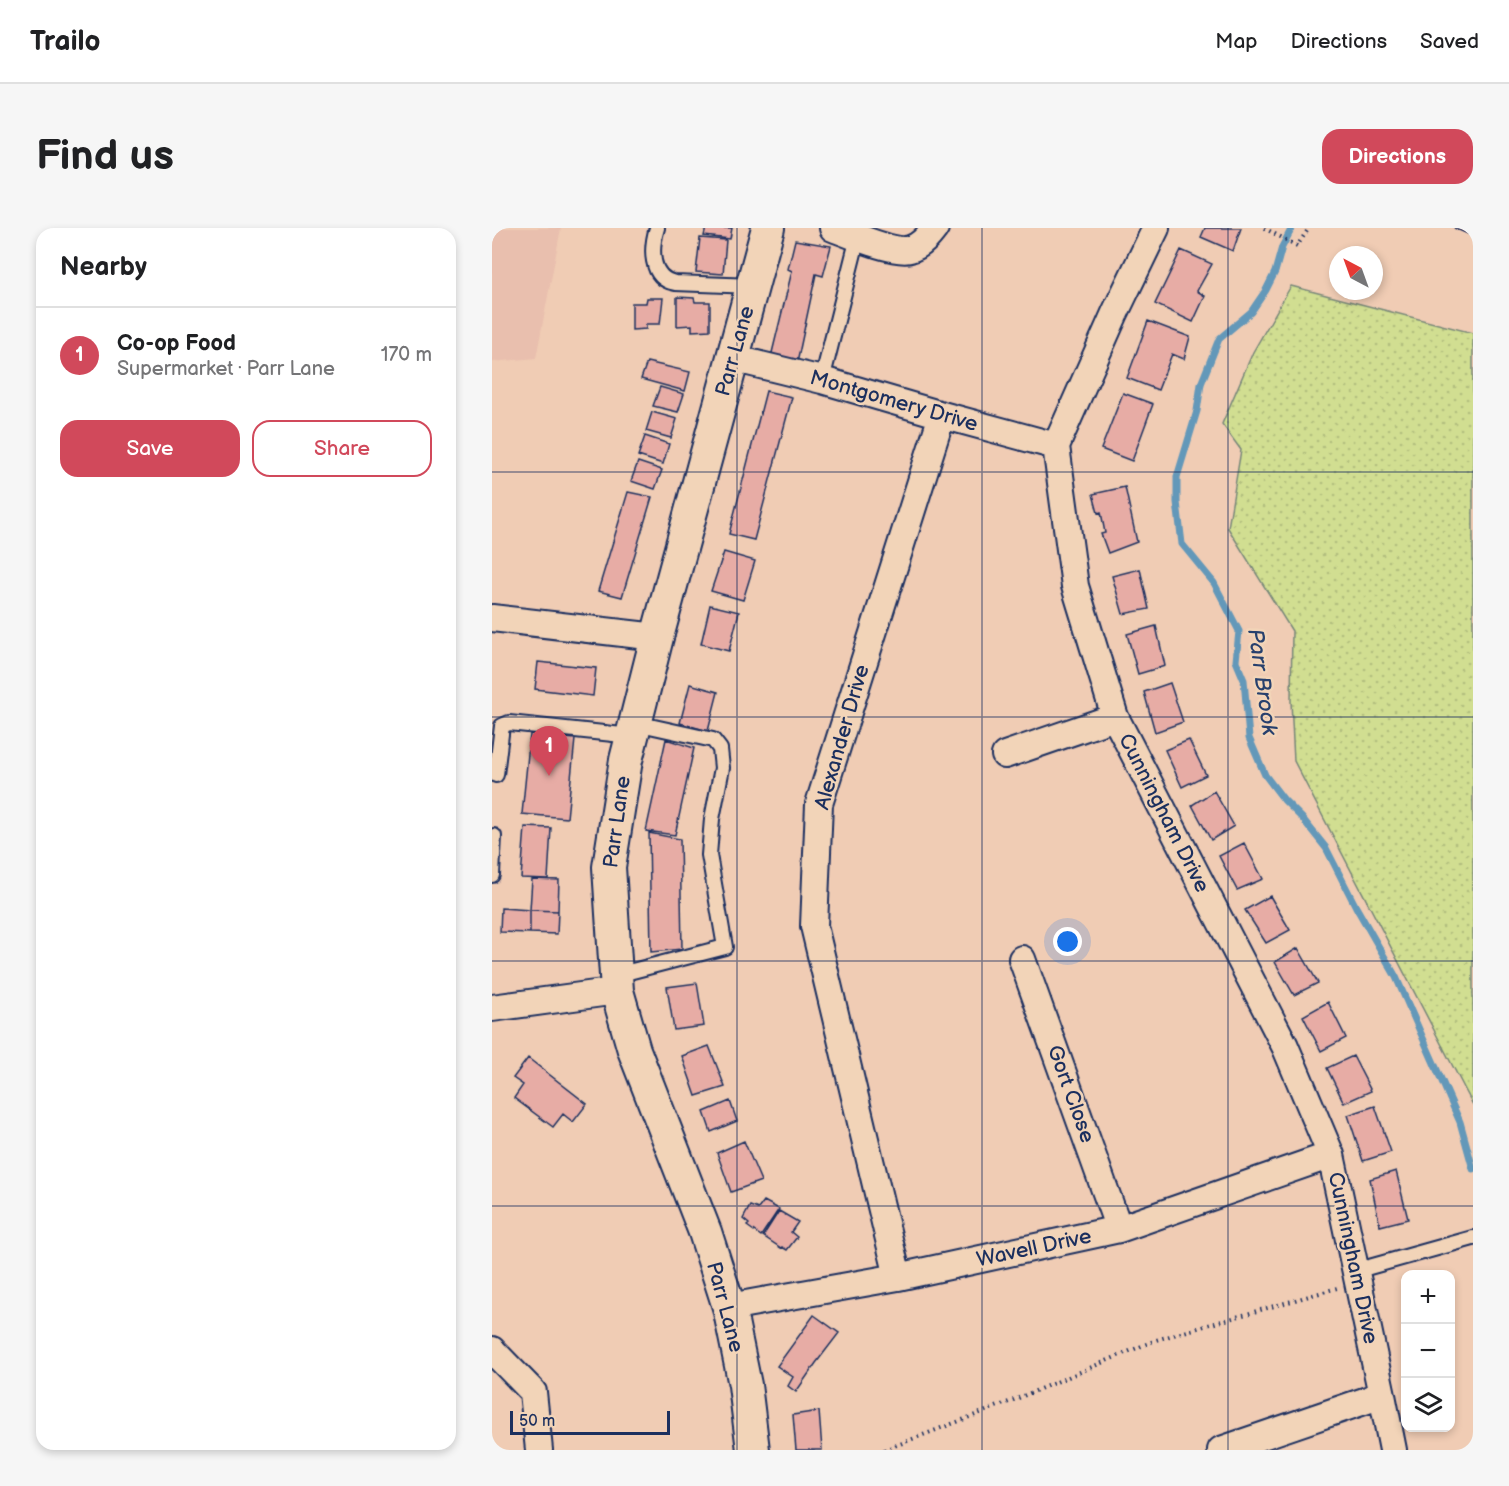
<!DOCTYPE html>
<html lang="en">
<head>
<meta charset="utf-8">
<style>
	body { margin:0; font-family:"Balsamiq Sans",sans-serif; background:#f6f6f6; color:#202124 }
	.controls { position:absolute; right:18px; bottom:18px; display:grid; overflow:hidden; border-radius:12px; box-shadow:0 3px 9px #0003 }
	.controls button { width:54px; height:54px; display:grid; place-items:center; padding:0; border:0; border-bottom:2px solid #e0e0e0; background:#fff; color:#202124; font:30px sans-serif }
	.compass { position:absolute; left:837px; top:18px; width:54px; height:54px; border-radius:50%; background:#fff; box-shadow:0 3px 9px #0003; rotate:319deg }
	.scale { position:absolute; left:18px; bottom:15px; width:160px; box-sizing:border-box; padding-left:6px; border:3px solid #1b2f5e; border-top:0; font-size:16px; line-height:21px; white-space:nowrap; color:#1b2f5e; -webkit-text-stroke:4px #f2d4b8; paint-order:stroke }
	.you { position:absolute; left:576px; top:714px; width:21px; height:21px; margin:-15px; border:4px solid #fff; border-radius:50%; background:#1a73e8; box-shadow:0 0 0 9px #1a73e833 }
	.badge { display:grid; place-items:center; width:39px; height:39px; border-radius:50%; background:#d1495b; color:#fff; font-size:20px; font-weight:700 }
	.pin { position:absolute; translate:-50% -50px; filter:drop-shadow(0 2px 3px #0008) }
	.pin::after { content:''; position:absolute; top:32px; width:21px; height:18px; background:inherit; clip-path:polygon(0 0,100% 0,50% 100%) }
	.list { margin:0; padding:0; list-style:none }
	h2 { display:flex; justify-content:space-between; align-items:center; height:78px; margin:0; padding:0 24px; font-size:26px }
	h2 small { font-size:20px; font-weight:400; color:#757577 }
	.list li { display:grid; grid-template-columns:39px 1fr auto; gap:18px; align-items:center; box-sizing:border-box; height:96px; padding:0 24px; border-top:2px solid #e0e0e0 }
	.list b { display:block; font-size:22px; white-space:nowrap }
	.list p { margin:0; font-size:20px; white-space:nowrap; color:#757577 }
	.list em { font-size:20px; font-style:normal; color:#757577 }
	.actions { display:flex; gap:12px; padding:18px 24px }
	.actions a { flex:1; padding:14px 0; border:2px solid #d1495b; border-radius:18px; text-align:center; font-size:21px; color:#d1495b }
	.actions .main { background:#d1495b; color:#fff }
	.icon { flex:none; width:33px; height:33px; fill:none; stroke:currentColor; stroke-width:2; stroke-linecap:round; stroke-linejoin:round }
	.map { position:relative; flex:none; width:981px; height:1222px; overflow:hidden; border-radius:18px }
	header { display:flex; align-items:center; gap:36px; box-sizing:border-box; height:84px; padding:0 30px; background:#fff; border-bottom:2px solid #e0e0e0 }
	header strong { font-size:28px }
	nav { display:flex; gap:33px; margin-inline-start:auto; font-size:21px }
	.intro { display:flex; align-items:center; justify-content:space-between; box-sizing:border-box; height:144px; padding:0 36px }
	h1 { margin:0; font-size:42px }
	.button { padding:15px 27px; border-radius:18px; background:#d1495b; color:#fff; font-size:21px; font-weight:700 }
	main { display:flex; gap:36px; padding:0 36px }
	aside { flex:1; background:#fff; border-radius:18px; box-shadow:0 3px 9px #0003 }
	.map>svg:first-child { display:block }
</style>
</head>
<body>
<header>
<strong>Trailo</strong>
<nav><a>Map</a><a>Directions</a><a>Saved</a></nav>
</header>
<div class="intro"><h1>Find us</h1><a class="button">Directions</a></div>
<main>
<aside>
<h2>Nearby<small></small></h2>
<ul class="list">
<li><span class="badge">1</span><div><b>Co-op Food</b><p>Supermarket · Parr Lane</p></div><em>170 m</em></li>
</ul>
<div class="actions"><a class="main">Save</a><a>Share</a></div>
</aside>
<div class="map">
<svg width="981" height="1222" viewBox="0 0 981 1222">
	<defs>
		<pattern id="grass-dots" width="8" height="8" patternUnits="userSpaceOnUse" patternTransform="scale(1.5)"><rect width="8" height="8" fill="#d1de91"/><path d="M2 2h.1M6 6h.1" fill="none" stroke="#b3bf7f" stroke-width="1.8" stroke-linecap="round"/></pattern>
	</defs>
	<rect width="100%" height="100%" fill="#f0ccb4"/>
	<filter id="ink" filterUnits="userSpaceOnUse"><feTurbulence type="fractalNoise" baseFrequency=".0167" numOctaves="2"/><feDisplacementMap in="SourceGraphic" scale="12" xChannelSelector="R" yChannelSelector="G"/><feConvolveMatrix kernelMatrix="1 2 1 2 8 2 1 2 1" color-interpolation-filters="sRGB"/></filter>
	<g filter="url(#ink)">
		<path fill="#e9bfae" d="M0,0h69l-25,130 -44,4z"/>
		<path fill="url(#grass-dots)" stroke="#768678" stroke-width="1.5" d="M799,58l182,47v772l-179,-344 -3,-60 1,-70 -64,-103 13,-78 -19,-26 31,-72z"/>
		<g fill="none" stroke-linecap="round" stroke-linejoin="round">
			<path stroke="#6498b9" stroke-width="7" d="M800,0l-10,19 -7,25 -9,18 -15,22 -32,27 -18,45 -4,27 -20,66v25l5,42 32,39 25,48 -3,30 8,19 5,58 16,37 19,25 18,18 24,30 30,59 40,70 64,145 13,47"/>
		</g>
		<path fill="#e7aca5" stroke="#1b2f5e" stroke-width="1.5" d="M214,0h26l-2,11 -26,-3z
			M713,0h36l-8,23 -32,-14z
			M962,0h19v8z
			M208,10l26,2 -3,34 -27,-2z
			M303,12l36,6 -8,30 -7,-2 -19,89 -26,-6 21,-86 -4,-2z
			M689,22l31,14 -15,27 8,5 -12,26 -38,-18z
			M185,69l17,1 1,4h15v28l-18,1v-6l-15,1z
			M155,70h16l-3,26h-14v5l-14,1v-27h14z
			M656,93l42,16 -6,22 -12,-5 -14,36 -31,-12z
			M155,134l43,10 -5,19 -44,-12z
			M168,159l24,7 -6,18 -25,-6z
			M274,163l26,6 -38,143 -25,-6z
			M631,165l30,11 -21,57 -31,-12z
			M160,184l25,7 -6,19 -25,-7z
			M153,208l24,8 -6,20 -25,-8z
			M146,234l24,8 -7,19 -24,-8z
			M633,259l12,55 -29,11 -7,-19 4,-1 -4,-21 -3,1 -5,-19z
			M136,264l24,5 -30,100 -24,-6z
			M232,324l31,9 -12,39 -32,-9z
			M648,341l9,40 -26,5 -11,-38z
			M218,377l29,7 -10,39 -28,-7z
			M664,398l9,40 -27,8 -11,-40z
			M46,434l58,6 -3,28 -58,-7z
			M678,455l13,39 -28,10 -11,-40z
			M198,456l28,8 -10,39 -28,-8z
			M38,506l45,5 -8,79 -45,-4z
			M174,511l28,9 -19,87 -29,-4z
			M697,512l17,35 -24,12 -17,-37z
			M722,563l20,35 -23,14 -19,-35z
			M33,599l26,1 -3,51 -27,-1z
			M157,605l31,6 2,110 -31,3z
			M752,615l19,36 -26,11 -18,-34z
			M40,651l27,1 -1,31 -28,-1z
			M778,668l20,34 -24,13 -21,-33z
			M9,680l29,2v23l-30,-1z
			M38,682l28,1 -1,23 -27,-1z
			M806,720l20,35 -24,12 -19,-33z
			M205,755l7,43 -30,4 -7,-43z
			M836,774l18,36 -25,13 -18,-35z
			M217,818l16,41 -29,9 -14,-40z
			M861,828l18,35 -27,12 -17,-35z
			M36,830l59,46 -14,18 -10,-8 -10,13 -39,-29 9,-13 -10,-7z
			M238,873l7,20 -26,11 -7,-20z
			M883,878l16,46 -28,9 -15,-46z
			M252,913l17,40 -30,11 -14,-39z
			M904,943l12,48 -28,7 -10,-47z
			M272,973l15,8 -18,27 -14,-10 2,-2 -6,-5 7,-13 8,3z
			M287,983l19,11 -7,10 6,5 -10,13 -5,-3 -1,1 -18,-12z
			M322,1087l25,18 -23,30 -20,29 -8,-6 5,-9 -16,-11z
			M327,1183l3,39h-26l-3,-35z"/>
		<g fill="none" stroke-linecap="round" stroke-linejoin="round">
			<g stroke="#1b2f5e" stroke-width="18">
				<path id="service" d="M165,0c-6,19 -8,50 18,55l78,3
					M330,152l36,-143
					M4,547l6,-49 7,-3 123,13
					M0,647l2,-39
					M125,747l108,-28 -16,-92 3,-36 10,-51 -2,-19 -7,-9 -77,-17
					M863,1043l118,-33"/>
			</g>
			<g stroke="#1b2f5e" stroke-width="30">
				<path id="minor" d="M341,0c16,6 63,26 77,21 11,-3 19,-13 25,-21
					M664,0l-41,85 -59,133 19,140 40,131 170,329 46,109 51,240
					M240,130l90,22 120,35 114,31
					M0,390l165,19
					M513,527l110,-38
					M530,731l97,270
					M0,780l125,-17
					M406,1049l-84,-351 5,-122 123,-389
					M237,1079l169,-30 221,-48 212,-74
					M0,1122l41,42 6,58
					M729,1222l161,-55 11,55"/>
			</g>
			<g stroke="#1b2f5e" stroke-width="36">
				<path id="tertiary" d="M261,1222l-8,-65 -16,-78 -24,-75 -71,-182 -17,-59 -8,-124 17,-107 31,-123 111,-409"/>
			</g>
			<path stroke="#1b2f5e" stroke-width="4" stroke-dasharray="1.5 4.5" stroke-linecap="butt" d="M772,0l33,18 12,-18
				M392,1222l125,-48 147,-62 181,-52"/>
			<use href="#service" stroke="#f2d4b8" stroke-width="14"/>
			<use href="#minor" stroke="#f2d4b8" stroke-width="26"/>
			<use href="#tertiary" stroke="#f2d4b8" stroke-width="32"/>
		</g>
	</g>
	<path fill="none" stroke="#1b2f5e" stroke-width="1.5" stroke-opacity="0.55" d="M245,0v1222M490,0v1222M736,0v1222M0,244h981M0,489h981M0,733h981M0,978h981"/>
	<g text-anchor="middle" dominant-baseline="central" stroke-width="5" stroke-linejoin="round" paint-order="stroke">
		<g font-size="21" fill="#1b2f5e" stroke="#f2d4b8">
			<text transform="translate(243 123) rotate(-74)">Parr Lane</text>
			<text transform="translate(402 173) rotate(16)">Montgomery Drive</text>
			<text transform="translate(350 509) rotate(-74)">Alexander Drive</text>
			<text transform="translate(672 585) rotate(63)">Cunningham Drive</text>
			<text transform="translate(125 594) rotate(-82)">Parr Lane</text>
			<text transform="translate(579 866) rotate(70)">Gort Close</text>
			<text transform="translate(542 1020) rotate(-12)">Wavell Drive</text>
			<text transform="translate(861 1030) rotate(78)">Cunningham Drive</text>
			<text transform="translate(233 1079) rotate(75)">Parr Lane</text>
		</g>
		<g font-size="22" font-style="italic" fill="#27406d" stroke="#f2d4b8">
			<text transform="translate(770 454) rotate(82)">Parr Brook</text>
		</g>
	</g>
</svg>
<div class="controls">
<button>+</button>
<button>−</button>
<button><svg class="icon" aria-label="layers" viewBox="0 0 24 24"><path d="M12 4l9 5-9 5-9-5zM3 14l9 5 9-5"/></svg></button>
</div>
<svg class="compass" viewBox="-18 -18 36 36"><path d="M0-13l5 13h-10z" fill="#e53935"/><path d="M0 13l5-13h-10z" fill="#757577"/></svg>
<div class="scale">50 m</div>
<div class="you"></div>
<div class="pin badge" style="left:57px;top:548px">1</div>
</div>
</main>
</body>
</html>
